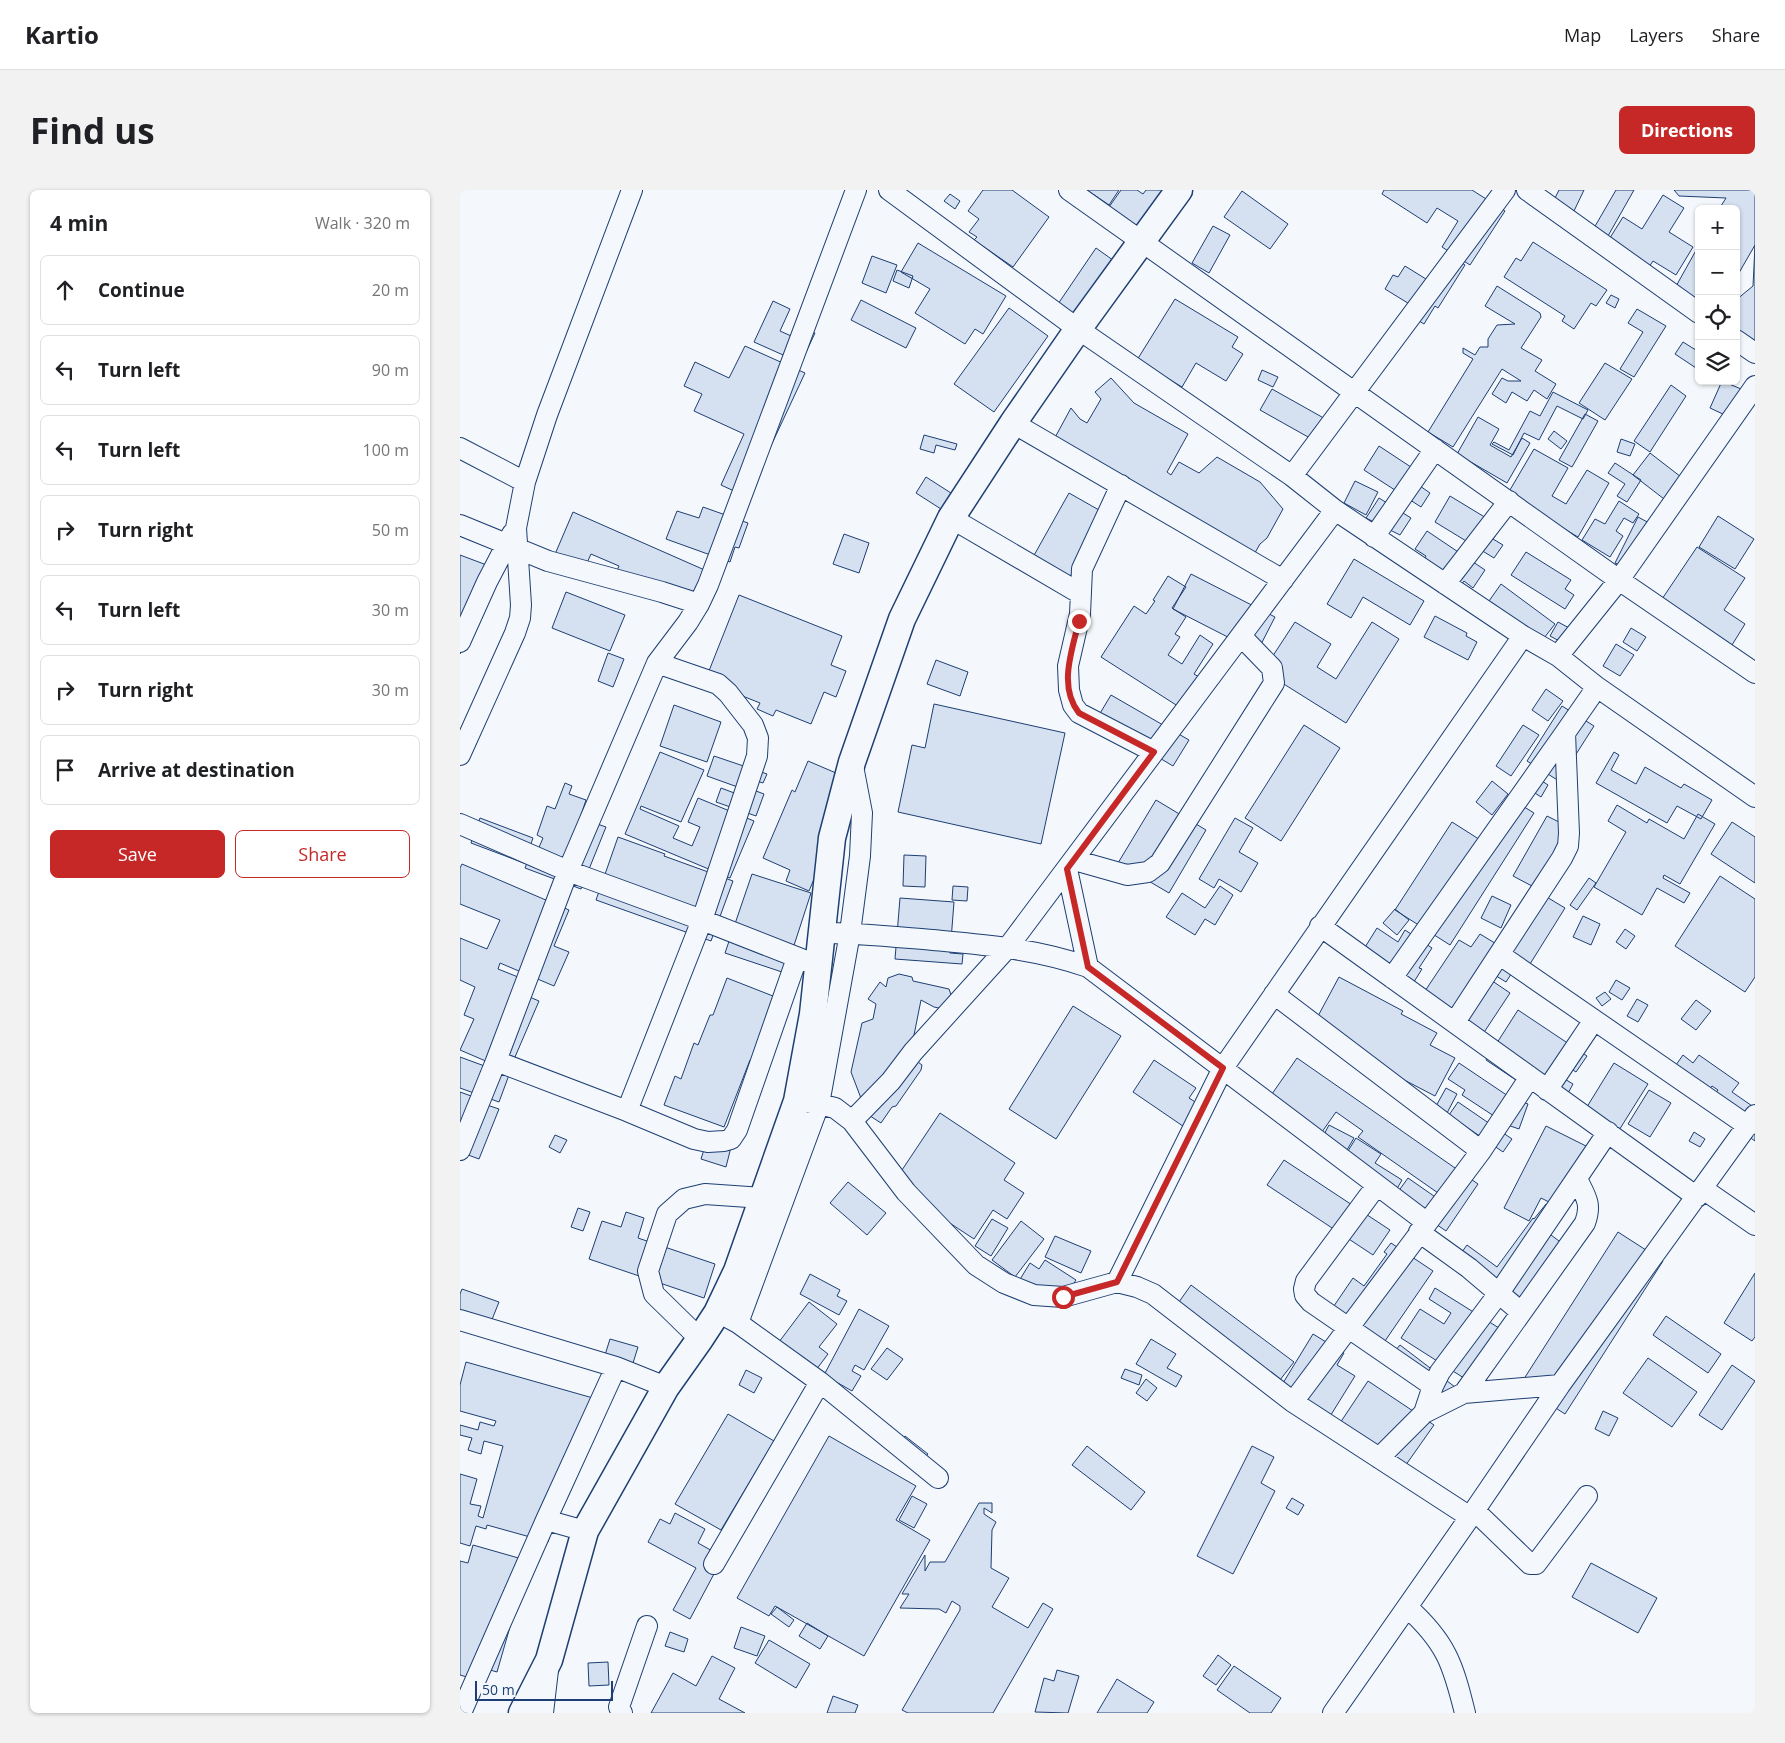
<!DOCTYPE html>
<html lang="en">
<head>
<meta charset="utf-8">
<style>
	body { margin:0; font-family:"Open Sans",sans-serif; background:#f2f2f2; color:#202124 }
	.controls { position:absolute; right:15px; top:15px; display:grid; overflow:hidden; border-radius:8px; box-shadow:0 1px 4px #0004 }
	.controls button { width:45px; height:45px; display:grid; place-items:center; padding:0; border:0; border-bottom:1px solid #e0e0e0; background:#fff; color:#202124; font:25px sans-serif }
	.scale { position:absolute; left:15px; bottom:12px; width:138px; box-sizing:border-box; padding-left:5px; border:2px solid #1d3f73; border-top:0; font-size:14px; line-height:18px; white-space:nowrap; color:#1d3f73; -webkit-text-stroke:4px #f4f7fb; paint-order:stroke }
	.stop { position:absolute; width:15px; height:15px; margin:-11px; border:4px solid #c62828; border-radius:50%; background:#fff }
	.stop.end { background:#c62828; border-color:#fff; box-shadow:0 1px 5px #0008 }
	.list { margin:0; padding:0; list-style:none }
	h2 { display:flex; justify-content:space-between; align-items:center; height:65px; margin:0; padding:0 20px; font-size:21px }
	h2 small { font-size:16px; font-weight:400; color:#757577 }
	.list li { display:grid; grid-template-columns:32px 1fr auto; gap:15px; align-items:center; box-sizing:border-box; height:70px; margin:0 10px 10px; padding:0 10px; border:1px solid #e0e0e0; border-radius:8px }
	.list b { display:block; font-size:19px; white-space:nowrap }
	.list em { font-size:16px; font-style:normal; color:#757577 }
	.actions { display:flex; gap:10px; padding:15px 20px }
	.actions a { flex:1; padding:11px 0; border:1px solid #c62828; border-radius:8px; text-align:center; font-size:18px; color:#c62828 }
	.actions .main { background:#c62828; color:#fff }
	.icon { flex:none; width:28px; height:28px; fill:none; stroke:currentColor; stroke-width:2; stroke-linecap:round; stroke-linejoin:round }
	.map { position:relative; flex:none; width:1295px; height:1523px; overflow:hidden; border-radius:8px }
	header { display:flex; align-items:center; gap:30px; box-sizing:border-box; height:70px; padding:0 25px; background:#fff; border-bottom:1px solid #e0e0e0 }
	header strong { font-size:24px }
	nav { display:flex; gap:28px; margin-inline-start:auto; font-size:18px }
	.intro { display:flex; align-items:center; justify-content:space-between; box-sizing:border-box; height:120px; padding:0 30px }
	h1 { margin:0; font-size:35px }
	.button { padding:12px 22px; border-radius:8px; background:#c62828; color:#fff; font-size:18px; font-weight:700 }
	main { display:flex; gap:30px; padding:0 30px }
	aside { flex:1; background:#fff; border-radius:8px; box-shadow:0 1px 4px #0004 }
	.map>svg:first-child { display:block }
</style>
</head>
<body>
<header>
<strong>Kartio</strong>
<nav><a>Map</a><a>Layers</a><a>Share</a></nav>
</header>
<div class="intro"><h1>Find us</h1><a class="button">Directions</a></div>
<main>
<aside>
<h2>4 min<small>Walk · 320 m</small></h2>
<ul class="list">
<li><svg class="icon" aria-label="ahead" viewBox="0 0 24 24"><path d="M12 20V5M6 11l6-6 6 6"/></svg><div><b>Continue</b></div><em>20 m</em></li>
<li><svg class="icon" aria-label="left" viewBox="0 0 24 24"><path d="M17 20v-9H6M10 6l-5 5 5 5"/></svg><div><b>Turn left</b></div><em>90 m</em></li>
<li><svg class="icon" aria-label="left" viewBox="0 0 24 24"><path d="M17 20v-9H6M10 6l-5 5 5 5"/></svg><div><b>Turn left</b></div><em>100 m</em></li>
<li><svg class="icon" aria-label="right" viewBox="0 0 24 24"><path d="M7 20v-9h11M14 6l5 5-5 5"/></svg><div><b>Turn right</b></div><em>50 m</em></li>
<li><svg class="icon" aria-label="left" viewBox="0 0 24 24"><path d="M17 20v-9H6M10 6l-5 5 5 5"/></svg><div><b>Turn left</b></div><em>30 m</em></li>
<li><svg class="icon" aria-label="right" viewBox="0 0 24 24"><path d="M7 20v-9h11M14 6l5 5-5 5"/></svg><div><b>Turn right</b></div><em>30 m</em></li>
<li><svg class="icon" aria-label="arrive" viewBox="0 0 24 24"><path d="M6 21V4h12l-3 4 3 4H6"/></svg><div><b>Arrive at destination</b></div></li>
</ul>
<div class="actions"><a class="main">Save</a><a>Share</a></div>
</aside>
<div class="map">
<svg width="1295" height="1523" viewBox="0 0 1295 1523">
	<rect width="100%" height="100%" fill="#f4f7fb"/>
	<path fill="#d5e0f0" stroke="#1d3f73" d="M523,0h29l37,27 -36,50 -39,-27 3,-3 -8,-5 10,-13 -11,-8z
		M627,0h32l-10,15z
		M661,0h16l6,4 3,-4h35l-29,46 -43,-29z
		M924,0h88l33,21 -35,54 -28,-18 16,-26 -21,-13 -10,15 -45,-29z
		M1099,0h25l-10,21 -21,-9z
		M1156,0h18l-26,46 -14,-8z
		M1214,0h81v157l-19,-11v-36l17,-14 2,-41 -19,33v-69h-17l7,-11 -47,-2z
		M782,1l46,33 -18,25 -46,-32z
		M490,4l10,7 -5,8 -11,-8z
		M1203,5l21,13 -15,24 24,15 -17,28 -23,-14 -4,6 -41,-26 15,-24 19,12z
		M753,36l17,9 -21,38 -17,-10z
		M1073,52l74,48 -11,16 -5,-3 -17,26 -12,-8 3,-5 -61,-39 12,-19 5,3z
		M458,53l88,53 -23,38 -8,-5 -10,15 -50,-31 15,-24 -29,-17z
		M1239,55v57l-24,-14z
		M636,58l21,15 -37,55 -22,-14z
		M412,66l25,9 -11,28 -24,-10z
		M991,66l14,9 -27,43 -3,-2 -11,18 -18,-11 5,-8 -26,-16 8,-14 5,2 7,-11 29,18z
		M437,80l16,6 -4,12 -16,-7z
		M1037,96l43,27 1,4 -20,31 21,12 -7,11 21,13 -9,15 -13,-9 -7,11 -15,-9 -6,11 -14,-9 10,-16 6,3h13l-19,-12 -49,78 -25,-15 45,-73 -10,-6v-5l12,7 5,-8h8v-8l9,-14 18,-1 -30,-18z
		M1151,105l8,4 -4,9 -9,-5z
		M715,109l63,38 -6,10 11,7 -17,27 -30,-18 -14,24 -45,-27z
		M401,110l55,28 -10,20 -55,-28z
		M313,111l17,8 -10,22 18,8 6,-11 11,5 -14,30 -47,-21z
		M549,118l39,28 -54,76 -40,-28z
		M1177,119l29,17 -32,51 -14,-8 23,-37 -15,-9z
		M1223,152l16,10v18l-24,-16z
		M285,156l60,27 -58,124 -26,-12 23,-51 -50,-23 8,-17 -18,-8 11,-24 34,16z
		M1145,173l27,16 -27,41 -26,-17z
		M802,180l16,7 -5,10 -15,-7z
		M651,188l23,25 54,31 -21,38 4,3 8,-13 20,11 18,-16 43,25 23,27 -16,29 -7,6 -8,14 -200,-115 19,-35 9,11 7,4 14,-24 -6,-7z
		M1262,191l31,13 -13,28 -30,-14z
		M1211,195l15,11 -36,56 -16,-11z
		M812,199l57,32 -12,21 -57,-32z
		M1093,202l35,18 -5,9 -26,-13 -18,34 -15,-7 -11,22 -21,-11 2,-2 15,8 21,-39 10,5z
		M1125,224l13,7 -26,46 -13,-7z
		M1018,227l21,12 -9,16 21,12 11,-19 8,5 -23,40 -50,-29z
		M1094,241l13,10 -6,8 -13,-10z
		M464,245l33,9 -2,6 -19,-5 -2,8 -14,-4z
		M1161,249l14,5 -5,12 -13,-4z
		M919,256l47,31 -6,9 10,7 -9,14 -57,-37z
		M1074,259l34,19 -16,28 14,8 21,-34 22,13 -31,54 -71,-42z
		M1190,263l44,34 -17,22 -44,-34z
		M1155,273l26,17 -14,22 -10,-6 8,-12 -17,-11z
		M466,287l25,16 -10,16 -25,-16z
		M895,291l23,11 -12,23 -22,-12z
		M609,303l37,21 -42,73 -36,-21z
		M990,306l51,31 -8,12 10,6 -9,13 -59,-36z
		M919,308l32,20 -11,17 -34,-17z
		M1159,311l20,13 -6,9 -9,-5 -8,13 7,5 -13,21 -28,-17 13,-21 10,5z
		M243,317l45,16 -9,25 -4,-1 -5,15 -64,-23 11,-28 22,7z
		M113,322l143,63 -15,33 -85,-35 3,-7 -28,-12 -8,18 -30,-13z
		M1258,326l36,23 -19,30 -36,-22z
		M1178,327l15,8 -22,45 -16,-7z
		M967,341l58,39 -12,18 -9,-7 -4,5 -37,-24 3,-6 -11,-7z
		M384,344l25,9 -10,30 -26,-9z
		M1237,357l48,31 -21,32 21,14 -13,21 -70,-46z
		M1066,362l45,28 -6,9 9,6 -9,14 -54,-34z
		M0,365l32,12 -32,87z
		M894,369l70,42 -14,24 -47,-28 -12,21 -24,-14z
		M731,384l84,43 -18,35 -84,-43z
		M708,386l18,11 -14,21 14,9 -11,17 5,3 -12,18 14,9 18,-29 13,9 -19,30 10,6 -20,30 -83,-53 33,-51 12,8 9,-13 -2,-1z
		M1041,394l54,40 -11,14 -50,-26 4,-5 -9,-6z
		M106,402l59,23 -15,36 -58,-23z
		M279,405l103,41 -11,29 15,6 -10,26 -12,-5 -13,32 -35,-14 -3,6 -16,-7 3,-6 -55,-22z
		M975,426l32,17 -1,3 11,6 -9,18 -44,-23z
		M835,432l36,22 -14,23 19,12 36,-57 27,17 -53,84 -83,-52z
		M1098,432l15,8 -8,14 -15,-8z
		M1171,438l15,9 -9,14 -14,-9z
		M1156,454l18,11 -14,21 -17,-10z
		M148,463l16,6 -11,28 -15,-6z
		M476,470l32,12 -8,24 -33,-12z
		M1086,499l17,12 -15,20 -16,-11z
		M651,505l78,45 -16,26 -77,-46z
		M474,514l131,29 -24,111 -143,-32 14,-67 13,3z
		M214,515l47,17 -14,40 -47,-16z
		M1102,516l32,20 -35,55 -32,-20z
		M844,535l36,23 -59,93 -36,-23z
		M1063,535l16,10 -28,41 -15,-10z
		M200,562l44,18 -23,52 -40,-16 -1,3 39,17 -6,12 19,8 8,-19 -12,-5 10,-24 56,23 -24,57 -105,-44z
		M1154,562l5,3 -8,15 25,14 9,-17 36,21 3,-4 28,16 -11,19 -24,-13 -10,17 -71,-40z
		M254,566l53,18 -4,9 -13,-4 -4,11 -39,-14z
		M348,571l42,18 -26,76 -15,36 -23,-10 4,-11 -27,-12 29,-68 3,2z
		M1073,585l15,10 -7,12 -15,-10z
		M1032,591l16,13 -16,21 -16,-13z
		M105,593l7,3 -3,8 17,6 -6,18 26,9 -25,62 -56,-21 7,-18 5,2 6,-14 -6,-3 10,-29 8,3z
		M261,598l24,9 3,-9 16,6 -8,22 -40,-14z
		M696,610l50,30 -37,63 -51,-30z
		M1053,610l21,13 -84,132 -55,-35 57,-88 33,21z
		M1157,615l30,18 2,-4 35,20 14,-25 17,10 -35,60 -16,-9 -1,3 27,15 -6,10 -27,-15 -15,27 -48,-28 32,-55 -18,-11z
		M1087,626l22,11 -22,67 -34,-18z
		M20,628l53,20 -9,25 -53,-20z
		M775,628l18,10 -14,24 19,11 -17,29 -22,-13 -5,9 -15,-9z
		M1272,632l23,15v46l-44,-29z
		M158,647l47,17 -1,2 69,25 -22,60 -115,-41z
		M444,665l22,1 -1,31 -22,-1z
		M2,674l107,46 -15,36 15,6 -15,34 -54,-23 -2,6 20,8 -5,13 26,11 -30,70 -49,-21 14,-31 -10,-4 11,-28 -15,-7v-42l27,11 13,-29 -40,-16v-36z
		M292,684l59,19 -26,80 -60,-20z
		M1260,686l35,23v78l-10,15 -70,-46z
		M1129,688l7,5 -19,27 -7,-5z
		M493,696l15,1 -1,14 -15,-1z
		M760,696l13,9 -18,30 -10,-6 -10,16 -29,-18 16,-24 23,15z
		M1080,703l25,15 -35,56 -30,-18z
		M1032,706l19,9 -10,23 -20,-10z
		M440,708l54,4 -4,51 13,1 -1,10 -67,-5z
		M935,719l14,11 -12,15 -14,-12z
		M1123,726l17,8 -9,21 -18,-8z
		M917,738l21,14 7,-12 27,18 -13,20 3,1 -15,24 -50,-33z
		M1165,739l10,7 -9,13 -10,-7z
		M1020,744l18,11 -13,31 25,17 -35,53 -60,-40 44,-66 12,7z
		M1041,770l14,8 -9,14 -13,-8z
		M439,784l13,3 1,4 36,8 8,23 -23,-5 -13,-7 -10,50 -4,4 15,11 -1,5 -25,36 -4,1 -11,16 -14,-9 -16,-42 11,-49 11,-4 3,-15 -8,-5 12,-17 6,5 2,-9z
		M879,787l64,34 -2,3 36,19 -7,12 25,13 -20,38 -125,-65z
		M267,788l51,20 -24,64 -4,-2 -26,67 -60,-22 11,-29 6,3 13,-36 4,2 12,-30h3z
		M1156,790l14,8 -8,12 -13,-8z
		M1145,802l6,7 -9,7 -6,-8z
		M1177,809l11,6 -10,17 -11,-6z
		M1236,810l15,11 -15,19 -15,-11z
		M613,816l48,30 -65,103 -47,-30z
		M1058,820l69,46 -11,16 -13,-9 -23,33 -54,-36z
		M1223,865l10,8 6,-8 40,28 -7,9 23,16v33l-49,-35 12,-16 -6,-4 -13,17 -33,-24z
		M0,867l49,18 -10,27 -39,-14z
		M837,868l181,126 -32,47 -51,-35 13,-18 33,23 -3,-8 -80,-56 5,-6 -27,-19 -19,27 -52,-35z
		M694,870l42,28 -7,10 22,14 -15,23 -63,-43z
		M999,873l49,33 -14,20 -32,-21 3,-5 -17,-11z
		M1154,873l34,21 -37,59 -34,-20z
		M1098,885l15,9 -11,20z
		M986,898l11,6 -10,19 -11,-7z
		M1189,900l22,13 -21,34 -22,-13z
		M0,902l25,9 -1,3 15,5 -20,50 -19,-7z
		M1048,907l20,7 -9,25 -20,-7z
		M998,912l54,37 -9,13 -54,-37z
		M480,923l75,50 -11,17 20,13 -17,26 -14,-9 -19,29 -82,-54z
		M869,935l25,13 -10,17 -24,-13z
		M1086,936l56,28 -19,35 -4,-2 -12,24 -26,-13 -12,23 -25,-13z
		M1234,942l11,7 -5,8 -11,-6z
		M95,945l12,5 -7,13 -11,-6z
		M896,948l25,16 -6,9 27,17 -7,12 -52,-33z
		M247,950l24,7 -5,20 -25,-8z
		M824,970l106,70 -17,25 -106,-70z
		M388,992l38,31 -19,22 -37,-32z
		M1086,1014l9,7 -12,18 20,15 -48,60 -59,-44 11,-15 30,22 36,-49 1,1z
		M118,1018l12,4 -7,19 -12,-4z
		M166,1022l18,6 -6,20 77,26 -11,34 -115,-39 13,-38 19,6z
		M532,1029l16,9 -17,28 -16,-10z
		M561,1031l23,18 -29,38 -23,-17z
		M1158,1042l45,29 -98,153 -45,-29z
		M595,1046l36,15 -10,22 -36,-16z
		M931,1053l42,28 -59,86 -51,-35 30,-44 11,8 23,-32 -3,-2z
		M585,1070l31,20 -18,27 -39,-26 11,-18 9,6z
		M1295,1083v64l-3,4 -28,-18z
		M350,1084l30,16 -3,6 10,5 -8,14 -39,-21z
		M731,1095l103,77 -18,23 -102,-76z
		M975,1098l64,40 -32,52 -66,-42 19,-29 24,15 7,-11 -22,-14z
		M2,1099l37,13 -10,25 -29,-10v-23z
		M349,1112l28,22 -18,23 9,7 -12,16 -37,-28z
		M399,1119l30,17 -25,44 -9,-5 -3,6 9,5 -9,15 -28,-16z
		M1206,1126l55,38 -13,19 -55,-38z
		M853,1144l31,19 -7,12 18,11 -26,42 -49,-30z
		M150,1149l28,8 -5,16 -28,-8z
		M691,1149l25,15 -9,14 15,8 -6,11 -40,-23z
		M940,1155l55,42 -13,16 -57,-40z
		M427,1158l16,11 -16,21 -16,-11z
		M1188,1168l49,34 -25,35 -49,-34z
		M6,1172l134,38 -30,64 -22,78 -61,-17 -1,4 -10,-3 -6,20 -10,-3v-69l17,5 -7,25 11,2 -3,10 5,2 20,-72 -19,-5 -3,13 -13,-4 4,-12 -12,-3v-10l18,5 2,-8 14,4 2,-5 -36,-10v-26z
		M1272,1175l23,16 -33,49 -23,-15z
		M665,1179l17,6 -3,10 -18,-7z
		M286,1180l16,8 -8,15 -15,-8z
		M686,1189l11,9 -10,13 -11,-8z
		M908,1191l66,44 -31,44 -65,-43z
		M1143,1221l15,7 -9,18 -14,-7z
		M268,1224l46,27 -53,89 -46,-26z
		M369,1246l87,50 -20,34 34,20 -66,116 -89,-50 -6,10 -32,-18z
		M445,1246l23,18 -6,8 -23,-17z
		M627,1256l58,46 -14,18 -59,-45z
		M792,1256l22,11 -13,26 14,8 -42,83 -36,-18z
		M452,1306l15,8 -13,24 -15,-8z
		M832,1308l12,7 -6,10 -12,-7z
		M519,1313h13v10l-8,-5v6l12,8 -4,8 -1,38 18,10 -17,29 36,21 15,-25 10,6 -60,104h-85l-6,-3 58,-100v-4l-8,-5 -6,12 -7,-4 -39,-1 9,-14h-7l23,-39v16l5,-9h15z
		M215,1323l30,16 -7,14 25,14 -33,62 -17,-9 23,-42 -48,-26 12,-23 10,5z
		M13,1355l56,16 -32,111 -10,-3 -3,13 -24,-7v-114l8,2z
		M1131,1373l66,35 -19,35 -66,-36z
		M317,1417l17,13 -5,7 -18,-13z
		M347,1433l21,13 -8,13 -21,-13z
		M281,1437l24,9 -8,20 -23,-8z
		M210,1442l18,7 -4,13 -19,-6z
		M309,1450l41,24 -14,24 -41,-25z
		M758,1465l13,10 -15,20 -13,-9z
		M252,1466l23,12 -16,31 26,14h-94l22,-40 23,13z
		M148,1472l1,23 -20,1 -1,-23z
		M774,1476l47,32 -10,15h-21l-33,-23z
		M597,1480l22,6 -11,37 -33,-1 9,-34 10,3z
		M657,1489l37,23 -7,11h-50z
		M373,1506l25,9 -3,8h-28z"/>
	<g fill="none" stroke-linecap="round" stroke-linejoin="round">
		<g stroke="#1d3f73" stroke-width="22">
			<path id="minor" d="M429,0l189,139 214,147 43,34 188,126 35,20 39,31 -32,46 4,100 -1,13 -6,12 -107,164
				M609,0l550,390 136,93
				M1067,0l172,123
				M1276,150l19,13
				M553,233l270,157
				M0,258l65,34
				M832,286l213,-286
				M661,295l-39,84 -2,45 -12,52 1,24 4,15 6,8 75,39
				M491,328l130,76
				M0,335l88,36 114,31 37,12
				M914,347l61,-88
				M985,394l64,-83
				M0,452l27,-60 25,-48
				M1098,466l61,-76 136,-194
				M1137,497l158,110
				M0,565l55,-122 5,-15 1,-13 -5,-77 9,-46 22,-67 85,-225
				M0,634l108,47 134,49 107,42
				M614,670l53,15 21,-3 12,-9 114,-180 -2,-15 -31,-32
				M607,679l21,98
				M860,736l377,271
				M362,743c37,0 74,4 111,7 54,5 104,9 155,27l338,255
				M1040,765l248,171
				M337,768l-60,172 -6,9 -7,2 -16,1 -14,-3 -67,-28 -131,-50 72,-190 89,-208 31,-41 11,-18 9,-19 148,-395
				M932,788l173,-245
				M814,804l207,157
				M1087,900l47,-70
				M337,911l22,3 16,4 17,13 54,71 70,73 28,18 30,12 29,2 54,-15 20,5 16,7 140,108 177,115
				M167,921l75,-191 55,-164 1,-18 -5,-13 -25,-32 -10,-9 -61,-21
				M392,931l39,-40 22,-29 95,-105 327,-437
				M0,960l36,-89
				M917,995l-71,96 -2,8 1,6 6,7 122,84
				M1243,999l52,36
				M959,1042l50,36 52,44
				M657,1092l106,-214 300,-432
				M267,1127l11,6 82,59 118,96
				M0,1130l156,47 50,20
				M278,1133l81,-219 31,-171 10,-77 2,-43 -9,-47
				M240,1149l-46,-45 -6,-23 19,-57 17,-15 21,-5 58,4
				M1004,1203l121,-170c7,-19 1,-26 -8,-44
				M833,1212l188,-251 49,-74
				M964,1223l9,-27 7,-14 59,-79 109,-161
				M919,1268l45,-45 40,-20 96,-8
				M1015,1321l55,53h6l51,-68
				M86,1330l39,11
				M254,1374l106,-182
				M947,1417c39,35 46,57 58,106
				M1,1523l85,-193 70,-153
				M83,1523l5,-43
				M162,1523l-3,-6 28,-81
				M873,1523l137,-196 90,-132 195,-270"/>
		</g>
		<g stroke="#1d3f73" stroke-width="29">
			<path id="major" d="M62,1523l27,-53 36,-129 81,-144 34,-48 17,-26 20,-42 60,-170 16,-87 19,-176 20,-76 50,-143 49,-101 62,-95 65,-94 101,-139"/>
		</g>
		<use href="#minor" stroke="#f4f7fb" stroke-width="20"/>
		<use href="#major" stroke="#f4f7fb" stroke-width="26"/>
	</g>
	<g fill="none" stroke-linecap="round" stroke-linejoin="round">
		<path stroke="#c62828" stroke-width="6" d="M603,1107l54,-15 106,-214 -135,-101 -21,-98 87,-117 -75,-39c-21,-26 -7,-63 0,-92"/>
	</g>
</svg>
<div class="controls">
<button>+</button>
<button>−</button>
<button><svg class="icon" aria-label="locate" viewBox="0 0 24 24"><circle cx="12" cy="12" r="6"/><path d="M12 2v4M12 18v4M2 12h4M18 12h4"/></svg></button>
<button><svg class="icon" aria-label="layers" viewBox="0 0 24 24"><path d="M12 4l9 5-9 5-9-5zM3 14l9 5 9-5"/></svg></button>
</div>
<div class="scale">50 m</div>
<div class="stop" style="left:603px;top:1107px"></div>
<div class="stop end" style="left:619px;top:431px"></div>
</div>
</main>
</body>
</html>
